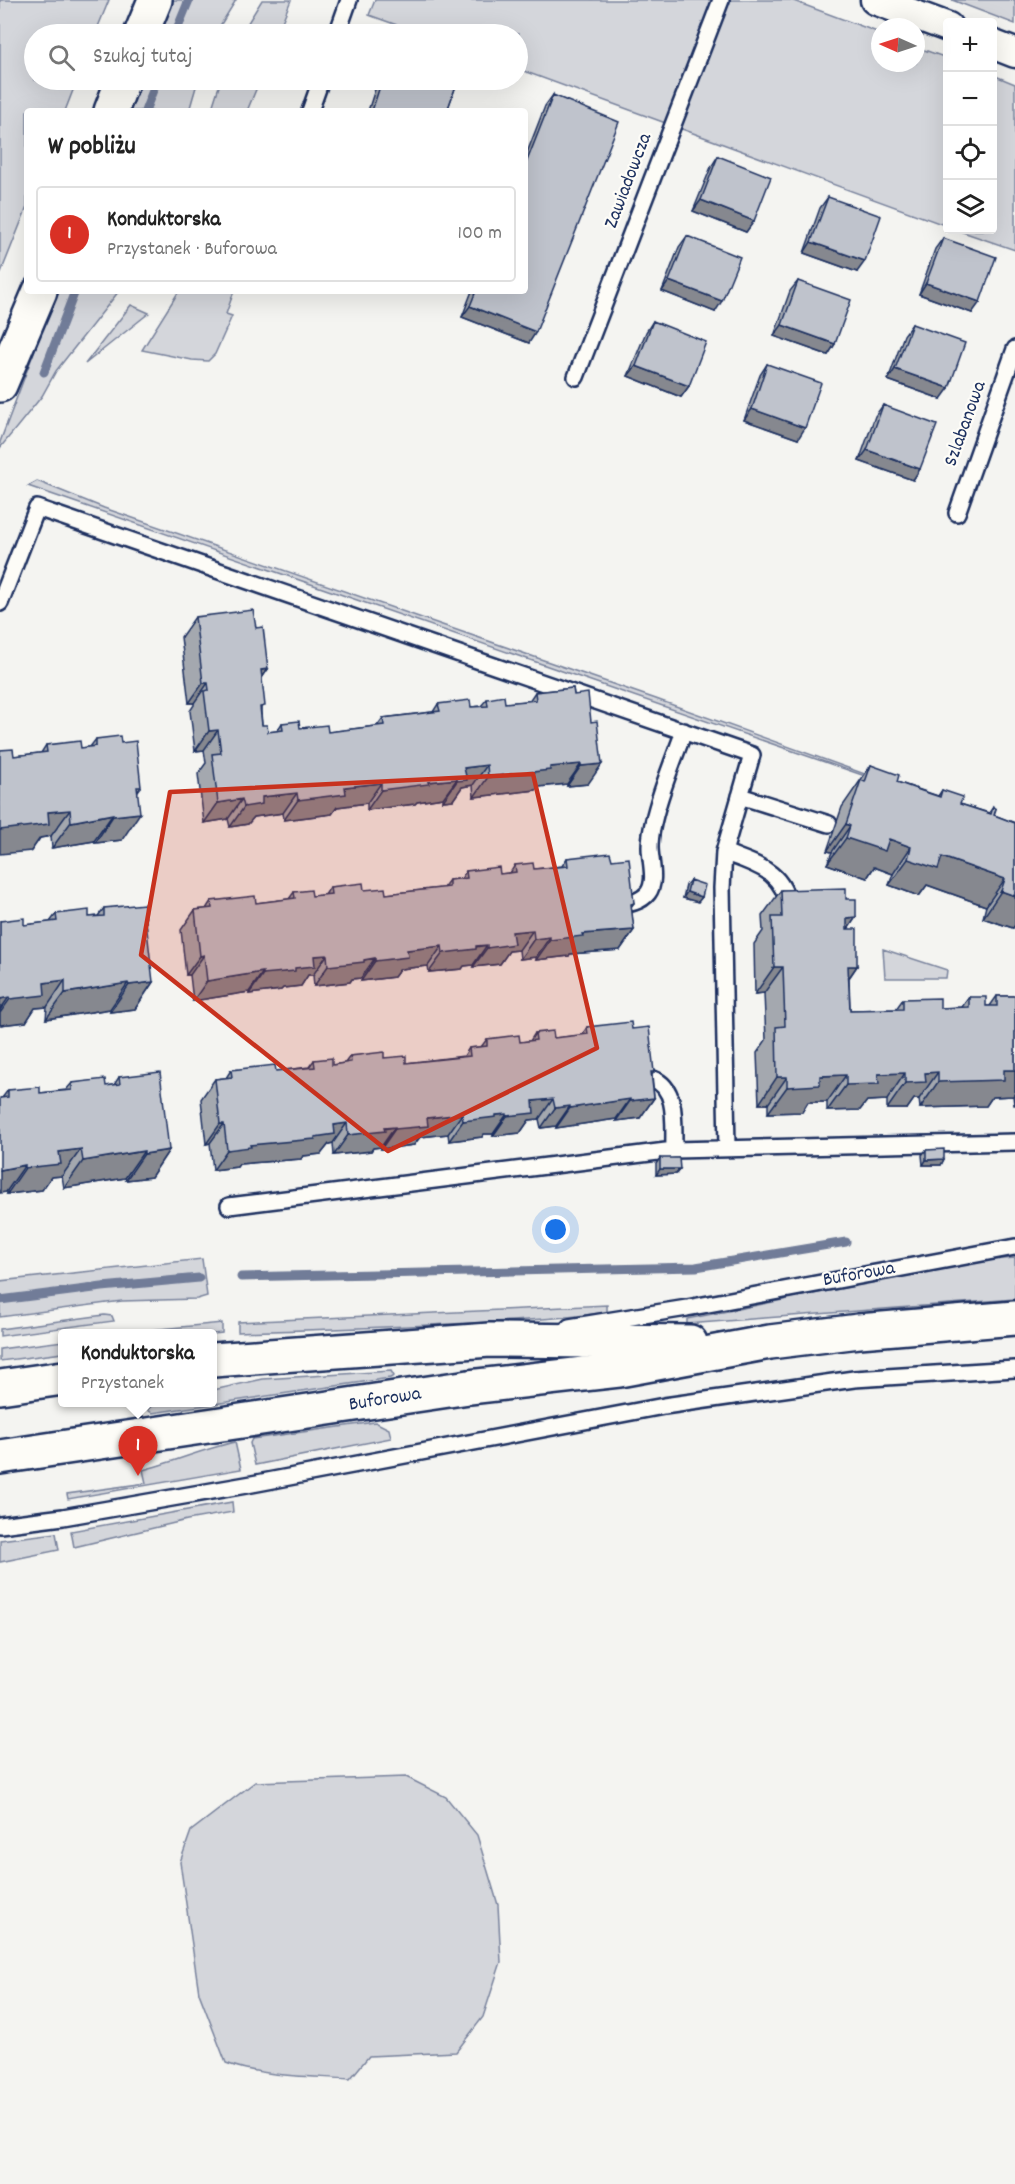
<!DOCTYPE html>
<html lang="pl">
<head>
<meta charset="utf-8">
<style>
	body { margin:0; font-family:Dekko,sans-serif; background:#f6f6f6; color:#222 }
	.controls { position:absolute; right:18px; top:18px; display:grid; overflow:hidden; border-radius:6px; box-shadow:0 6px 24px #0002 }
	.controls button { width:54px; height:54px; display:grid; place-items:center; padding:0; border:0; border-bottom:2px solid #e0e0e0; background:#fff; color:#222; font:30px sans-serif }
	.compass { position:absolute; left:871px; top:18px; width:54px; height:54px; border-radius:50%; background:#fff; box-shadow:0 6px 24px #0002; rotate:273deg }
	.you { position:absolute; left:556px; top:1230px; width:21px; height:21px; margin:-15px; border:4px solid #fff; border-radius:50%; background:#1a73e8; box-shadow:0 0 0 9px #1a73e833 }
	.badge { display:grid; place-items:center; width:39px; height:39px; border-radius:50%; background:#d93025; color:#fff; font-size:20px; font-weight:700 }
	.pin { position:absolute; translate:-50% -50px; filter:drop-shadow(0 2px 3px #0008) }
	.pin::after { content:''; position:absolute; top:32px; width:21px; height:18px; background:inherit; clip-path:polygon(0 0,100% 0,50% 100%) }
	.popup { position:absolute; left:58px; top:1329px; width:159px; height:78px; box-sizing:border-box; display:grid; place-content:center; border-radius:6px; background:#fff; filter:drop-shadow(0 2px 4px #0005); font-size:20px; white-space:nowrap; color:#767676 }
	.popup b { font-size:22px; color:#222 }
	.popup::after { content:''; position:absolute; left:50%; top:100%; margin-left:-12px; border:12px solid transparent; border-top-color:#fff }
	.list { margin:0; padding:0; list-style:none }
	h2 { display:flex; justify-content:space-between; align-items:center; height:78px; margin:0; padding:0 24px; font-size:26px }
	h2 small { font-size:20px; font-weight:400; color:#767676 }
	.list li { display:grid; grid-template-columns:39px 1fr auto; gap:18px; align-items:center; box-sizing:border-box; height:96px; margin:0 12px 12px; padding:0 12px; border:2px solid #e0e0e0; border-radius:6px }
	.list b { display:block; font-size:22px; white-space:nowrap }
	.list p { margin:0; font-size:20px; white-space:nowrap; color:#767676 }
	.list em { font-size:20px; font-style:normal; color:#767676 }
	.icon { flex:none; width:33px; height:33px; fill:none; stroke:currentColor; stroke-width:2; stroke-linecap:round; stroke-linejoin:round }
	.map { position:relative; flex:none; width:1015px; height:2184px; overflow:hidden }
	.search { position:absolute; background:#fff; box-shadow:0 6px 24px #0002; left:24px; top:24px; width:504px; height:66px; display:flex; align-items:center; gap:15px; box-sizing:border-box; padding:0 21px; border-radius:33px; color:#767676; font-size:22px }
	.panel { position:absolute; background:#fff; box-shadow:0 6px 24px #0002; left:24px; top:108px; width:504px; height:186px; border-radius:6px }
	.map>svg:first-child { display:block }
</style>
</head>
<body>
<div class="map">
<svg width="1015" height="2184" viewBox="0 0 1015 2184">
	<rect width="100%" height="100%" fill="#f4f4f1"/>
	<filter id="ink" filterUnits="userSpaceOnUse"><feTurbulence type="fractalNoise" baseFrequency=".0167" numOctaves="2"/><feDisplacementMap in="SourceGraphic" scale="12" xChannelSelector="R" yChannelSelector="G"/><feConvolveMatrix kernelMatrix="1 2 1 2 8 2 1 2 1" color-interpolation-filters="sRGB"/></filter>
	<g filter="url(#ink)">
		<path fill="#d4d6db" stroke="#78829c" stroke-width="1.5" d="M0,0h109l-14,34h-61v46h43l-12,31h-38v96l-27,68z
			M173,0h63l-21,34h-56z
			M262,0h29l-14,34h-36z
			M375,0h416l89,33v30h36v-16l31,11v168l-429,-157v-35h-96l-53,-19z
			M952,0h63v24z
			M993,75l22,9v166l-58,-20h35z
			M141,80h57l-9,31h-61z
			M221,80h39l-13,31h-36z
			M57,291h62l-63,80 -14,25 -42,52v-6z
			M179,291h55l-8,23 6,2 -17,38 -7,7 -16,-1 -50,-10z
			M131,305l18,8 -64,51z
			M37,481l67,27 552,191 359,129 -987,-342z
			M883,949l64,21 -1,8h-61z
			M1015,1258v41l-328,25v-5l294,-58z
			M202,1259l5,37 -10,3 -75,2 -122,16v-36z
			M607,1305v7c-45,7 -91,9 -136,11 -78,4 -155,7 -233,9v-10z
			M104,1315l8,1 2,5 -114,15v-7z
			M222,1323v10l-9,1 -95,-1z
			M63,1341v12l-63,8v-12z
			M391,1371l3,5 -4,2 -238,35 -4,-3 3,-4 12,-4h50v-12l50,-11z
			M375,1422l14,7 2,9 -136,27 -5,-22 2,-4z
			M235,1442l6,27 -173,30 -1,-5 79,-11 -3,-13c31,-8 60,-21 92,-28z
			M232,1502l1,10 -46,8 -113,27 -3,-16z
			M56,1533l3,17 -59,12v-22z
			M406,1777l40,20 31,38 21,70 3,57 -18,55 -27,35 -87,4 -19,23c-39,-3 -88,-2 -124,-16l-27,-70 -19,-131 11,-31 64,-49z"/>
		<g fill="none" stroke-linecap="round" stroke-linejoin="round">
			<path stroke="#717c98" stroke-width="9" d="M175,34l14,-34
				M145,111l12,-31
				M44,372l31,-81
				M241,1277l455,-10 150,-25
				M0,1300l102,-13 97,-9"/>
			<g stroke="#1b2f5e" stroke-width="20">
				<path id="service" d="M337,34l12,-34
					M310,111l11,-31
					M576,377l145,-377
					M957,513l58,-164
					M0,603l37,-95 715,247 -28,97 -2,36 5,260
					M740,796l89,28
					M724,852c31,13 59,17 65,56
					M618,905c11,-1 23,-3 30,-12 9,-12 2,-32 2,-46 0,-31 23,-85 34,-116
					M639,1079c4,0 10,-2 14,0 26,9 20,49 21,71
					M229,1206l445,-56 341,-8
					M569,1327l118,-19 328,-61
					M0,1525l63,-8 189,-33 412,-78 190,-27 161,-10"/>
			</g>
			<g stroke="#1b2f5e" stroke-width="33">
				<path id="minor" d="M875,0l73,27
					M992,44l23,9"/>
			</g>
			<g stroke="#1b2f5e" stroke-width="38">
				<path id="tertiary" d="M141,34l14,-34
					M111,111l12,-31
					M0,385l40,-94"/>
			</g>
			<g stroke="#1b2f5e" stroke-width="38">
				<path id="secondary" d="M213,1360l277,-20 200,2
					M0,1387l63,-9
					M0,1457l469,-70 150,-17 151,-28 89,-11 156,-13"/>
			</g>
			<use href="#service" stroke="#fdfcf7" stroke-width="15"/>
			<use href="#minor" stroke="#fdfcf7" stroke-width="28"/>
			<use href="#tertiary" stroke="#fdfcf7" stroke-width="33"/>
			<use href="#secondary" stroke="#fdfcf7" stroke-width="33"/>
		</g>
		<path fill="#a4a8af" stroke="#1b2f5e" stroke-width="1.5" d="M378,80h80l-11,31h-79z
			M553,95l-24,248 -67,-26 10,-26h53v-133l20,-52z
			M718,156l36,65 -8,11 -53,-21 18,-44z
			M828,197l29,75 -53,-19 16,-45z
			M687,236l28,76 -53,-21 17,-44z
			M943,238l29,75 -53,-19 16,-45z
			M798,281l37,63 -7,11 -54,-19 16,-45z
			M653,321l36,65 -8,11 -53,-21 18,-44z
			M912,324l29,75 -53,-19 16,-45z
			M767,364l31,75 -54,-19 16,-45z
			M883,405l37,64 -7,11 -54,-19 16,-45z
			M195,617l61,11 12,41 -6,9 -1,34 1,13 6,7 9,-1 5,-8 18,5 28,4 49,-6 6,-8 50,-6 5,-8 33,3 10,-1 6,-7 18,4 24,-2 6,-9 38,-4 15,96 -21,2v-2l-29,3 -2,3 -62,7 -1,-12 -11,2 -9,13 -10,1v-3l-26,4 -2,2 -48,6v-7l-30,4 -5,7 -48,6 -1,-7 -29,4 -6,7 -18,3 -2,-8 -24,4 -6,-49 8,-11 -2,-13 -9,1 -5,-40 4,-6v-2h-5l-8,-66z
			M96,739l25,4 20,44 -3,4 -16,49 -27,3 -1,-2 -42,7 -1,-12 -11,2 -9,13 -17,-95 27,-3 5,-8 35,3 9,-1z
			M871,765l26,17 41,14 4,-6 18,14 29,9 4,-6 1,8 21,8v102l-2,3 -30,-10 3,-12 -59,-21 -8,11 -30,-11 4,-11 -19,-7 -7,11 -40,-14 5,-12 -5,-1 15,-44z
			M567,858l45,2 22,43 -3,4 3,23 -14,20 -50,4 -1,2 -33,4v-3l-16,2 -1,-9 -10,1 -9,13 -27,3v-2l-9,1 -2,3 -33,3 -1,-6 -28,3 -6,8 -33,4v-3l-9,1 -2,3 -36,4 -1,-11h-5l-7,11 -18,2 -2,2 -32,4v-2l-56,9 -3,-26h-4l-5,-45 14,-20 11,-1 5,-8 45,2 33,-4 5,-7 18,4 13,-1 5,-8 34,3 22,4 57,-6 6,-8 12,-1 5,-8 34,3 10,-1 5,-8 19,4 28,-3z
			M690,880l12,17 -4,5 -15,-4 3,-13z
			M781,890l65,9 10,18 -8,12 9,37 -8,12 1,32 46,-1 7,-10 37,9 22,-1 7,-10 17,9h4l7,-10h18v109h-1l-1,-9 -21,1 -6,9 -66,2 -1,-9h-5l-7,10h-20v-9l-20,1 -7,9 -33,1v-9h-19l-6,10 -34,1v-9h-9l-2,-51 9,-13 -2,-47 -9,1 -1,-50 9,-13 -1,-15z
			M104,908l49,74 -18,27 -25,3v-3l-64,10 1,-12 -12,1 -9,14 -26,3v-104l24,4 26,-3 6,-8 33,3 9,-1z
			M587,1027l45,2 22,43 -2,3 2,23 -14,20 -24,3v-2l-60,9v-2l-15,2 -2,-9 -10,1 -9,13 -27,3v-2h-9l-2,3 -33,4 -1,-7 -28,3 -6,8 -33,4v-2l-8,1 -2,3 -37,4 -1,-12 -4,1 -8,10 -18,2 -2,3 -62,5 -2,3 -24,3 -3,-27 -4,1 -5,-45 14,-20 11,-1 5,-8 45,1 33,-4 5,-7 18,5 13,-2 5,-7 34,2 22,5 58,-7 5,-8 12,-1 6,-8 33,3 10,-1 5,-8 19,5 28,-3z
			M119,1077l50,73 -18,27 -25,3 -1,-2 -61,10 -2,-12 -11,1 -9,13 -35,4 -5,-96 6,-8 32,3 26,-3 6,-7 34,3 8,-1z
			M926,1150l18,9 -3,6h-18l-1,-10z
			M660,1158l16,16 -20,1v-11z"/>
		<path fill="#86888f" stroke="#1b2f5e" stroke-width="1.5" d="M701,200l53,21 -8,11 -53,-21z
			M811,242l54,19 -8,11 -53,-19z
			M669,281l53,20 -7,11 -53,-21z
			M926,283l54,19 -8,11 -53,-19z
			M470,306l66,26 -7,11 -67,-26z
			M782,325l53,19 -7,11 -54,-19z
			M636,366l53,20 -8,11 -53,-21z
			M895,369l54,19 -8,11 -53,-19z
			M752,409l53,19 -7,11 -54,-19z
			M867,450l53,19 -7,11 -54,-19z
			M268,669l-14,20 7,-19z
			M203,683h5l-14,20h-5z
			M218,730l-14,20 -9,1 14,-20z
			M581,764l-14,20 -29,3 -2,3 -62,7 14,-20 62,-10z
			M602,764l-14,20 -21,2 14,-20z
			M487,765l-14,20 -11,2 -9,13 -10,1 14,-20 7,-13z
			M457,779l-14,19 -26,4 -2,2 -48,6 14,-20 47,-8z
			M381,783l-14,20 -30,4 -5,7 -48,6 14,-20 47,-13z
			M297,793l-14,20 -29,4 -6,7 -18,3 14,-20 18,-10z
			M242,799l-14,20 -24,4 14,-20z
			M70,810l-19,26 -11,2 -9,13 -31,3v-24l48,-18z
			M140,813l-18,27 -27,3 18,-27z
			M113,814l-19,27 -42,7 19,-26z
			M846,824l4,2 -18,26 -5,-1z
			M846,838l43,1 22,8 -18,27 -19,-7 -7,11 -40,-14z
			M942,857l63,22 -19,27 -59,-21 -8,11 -30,-11 19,-26z
			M1001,891l14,5v29l-2,3 -30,-10z
			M687,892l15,5 -4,5 -15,-4z
			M856,917l-18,27 9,-26z
			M533,930l-14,20 -10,1 -9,13 -27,3 14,-19 25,-16z
			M634,930l-14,20 -50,4 -1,2 -33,4 14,-20 32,-6z
			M550,937l-14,20 -16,2 14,-20z
			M487,945l-14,20 -9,1 -2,3 -33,3 14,-19z
			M442,946l-14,20 -28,3 -6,8 -33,4 14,-20 32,-11z
			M204,955l-14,20h-4l14,-19z
			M327,955l-14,20h-5l-7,11 -18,2 -2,2 -32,4 14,-20 51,-18z
			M375,958l-14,20 -9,1 -2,3 -36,4 14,-20z
			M848,966h9l-18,26z
			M774,967h9l-19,26 -9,1z
			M263,972l-14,20 -56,9 14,-20z
			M65,980l-18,27 -12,1 -9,14 -26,3v-12l10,-14 34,-16z
			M153,982l-18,27 -25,3 19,-27z
			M128,983l-18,26 -64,10 19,-26z
			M9,997l-9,13v-11z
			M1004,1070h11v23l-2,3 -21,1 -6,9 -66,2 18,-26z
			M938,1072l-19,27h-5l-7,10h-20l18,-26 20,-10z
			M905,1073l-18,27 -20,1 -7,9 -33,1 19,-26 32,-11z
			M846,1075l-19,27h-19l-6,10 -34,1 19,-26 33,-11z
			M777,1077h10l-19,27h-9z
			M654,1098l-14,20 -24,3 14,-20z
			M553,1099l-14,20 -10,1 -9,13 -27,3 14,-20 26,-15z
			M630,1099l-14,20 -60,9 14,-20z
			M570,1106l-14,20 -15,2 14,-20z
			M462,1114l-14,20 -28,3 -6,8 -33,4 14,-20 32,-11z
			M507,1114l-14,20h-9l-2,3 -33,4 14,-20 33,-6z
			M347,1123l-14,20 -4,1 -8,10 -18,2 -2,3 -62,5 -2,3 -24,3 14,-20 107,-25z
			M220,1124h4l-14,19 -4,1z
			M395,1127l-14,20 -8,1 -2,3 -37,4 14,-20z
			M81,1149l-19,27 -11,1 -9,13 -35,4 18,-26 34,-16z
			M169,1150l-18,27 -25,3 18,-26z
			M144,1151l-19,27 -61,10 19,-27z
			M944,1159l-3,6h-18l3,-5z
			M25,1165l-19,27 -6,1v-23z
			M660,1169h20l-4,5 -20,1z"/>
		<path fill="#bfc3cc" stroke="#1b2f5e" stroke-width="1.5" d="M382,80h76l-11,31h-75z
			M553,95l66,27 -83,210 -66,-26 6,-15h49v-125z
			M718,156l53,21 -17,44 -53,-21z
			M828,197l53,19 -16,45 -54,-19z
			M687,236l53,21 -18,44 -53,-20z
			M943,238l53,19 -16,45 -54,-19z
			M798,281l53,19 -16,44 -53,-19z
			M653,321l53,21 -17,44 -53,-20z
			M912,324l53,19 -16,45 -54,-19z
			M767,364l54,19 -16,45 -53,-19z
			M883,405l54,20 -17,44 -53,-19z
			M253,610l3,18 7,-1 5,42 -7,1 4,36 -5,1 2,18h5l1,7 15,-2 -1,-7 17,-2 1,7 27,-3 1,7 56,-7 -1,-7 57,-7 -2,-7 32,-4 1,7 17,-1 -1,-7 17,-3 1,7 31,-3 -1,-8 38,-4 1,7 14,-2 3,29 6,-1 5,43 -21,2v-2l-31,3v3l-62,7 -1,-12 -23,3 3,12 -10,1v-2l-29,3 1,2 -48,6v-7l-36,4 1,7 -48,6 -1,-7 -35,4v7l-18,3 -2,-8 -24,4 -6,-49 9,-1 -3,-23 -9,1 -5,-40 5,-1 -1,-7h-5l-8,-66z
			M120,736l1,7 15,-2 5,46h-4l3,26 -27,3v-2l-42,8 -1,-12 -22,2 1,12 -49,6v-80l13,-1 1,7 33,-4 -1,-7 34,-4 1,7 15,-2v-7z
			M871,765l28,10 -2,7 25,9 18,6 2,-7 21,7 -3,7 31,10 2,-7 3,2 -2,6 21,8v73l-14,-5 4,-12 -63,-22 -4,12 -30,-10 3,-12 -22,-8 -4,12 -39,-13 4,-12 -4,-2 15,-44 4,2z
			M610,853l2,7 17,-2 5,45 -3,1 3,26 -52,4 1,2 -33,4v-3l-16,2 -1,-9 -21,2 2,12 -27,4v-3l-11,1v3l-33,4 -1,-7 -35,4 1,7 -33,4v-3l-11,2v2l-36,4 -1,-11 -13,1 1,10 -20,2v3l-32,3v-2l-56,9 -3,-26 -4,1 -5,-46 17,-2 -1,-7 44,-5 1,7 39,-5 -1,-6 17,-2 1,6 19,-2 -1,-7 33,-4 1,7 21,-2 1,6 63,-7v-7l18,-2 -1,-7 33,-4 1,7 16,-2 -1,-7 18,-2 1,6 34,-3 -1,-8z
			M690,880l15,5 -3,12 -15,-5z
			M846,888v11h10v18l-9,1v11h10v37h-9l2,44 53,-1v-10l37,-1v10l29,-1v-10h17v9h11v-10h18v74h-11v10l-66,2v-10l-13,1 1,9 -21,1v-10l-27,1 1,10 -33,1v-10l-26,1v9l-33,2v-10h-10l-1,-50 9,-1 -2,-59h-9l-2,-50h10l-1,-27z
			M144,904l9,78 -24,3 -1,-2 -63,10v-13l-21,3 1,12 -35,4 -1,-2 -9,2v-78l24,-3v7l33,-4 -1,-7 33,-4v7l15,-1v-8z
			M631,1022l1,7 17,-2 5,45h-3l3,26 -24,3v-2l-60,9v-2l-15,2 -2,-9 -20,2 1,12 -27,3v-2l-11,1v2l-33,4 -1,-7 -35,4 1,8 -33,3v-2l-11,1 1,3 -37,4 -1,-12 -13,2 1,9 -20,3v2l-65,6 1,2 -24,3 -3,-26h-4l-5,-45 17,-2 -1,-7 44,-5 1,6 39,-4 -1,-7 18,-2v7l19,-3 -1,-6 34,-4v6l22,-2v7l64,-7 -1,-8 18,-2v-7l32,-4 1,7 16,-2 -1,-7 18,-2 1,7 34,-4 -1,-7z
			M160,1072l9,78 -25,4v-3l-61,10 -2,-12 -22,3 2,12 -36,4v-3l-25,5v-72l8,-1v-7l32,-3v6l32,-3v-7l33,-4 1,7 14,-2 -1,-7z
			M944,1149v10l-18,1v-10z
			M660,1158h19l1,11h-20z"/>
	</g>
	<path fill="#c8321e" fill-opacity="0.2" stroke="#c8321e" stroke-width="4.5" stroke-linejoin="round" d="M533,774l64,274 -209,103 -247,-196 29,-163z"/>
	<g text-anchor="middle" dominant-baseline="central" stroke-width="4.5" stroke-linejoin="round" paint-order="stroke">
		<g font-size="20" fill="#1b2f5e" stroke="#fdfcf7">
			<text transform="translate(629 181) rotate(-69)">Zawiadowcza</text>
			<text transform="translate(966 424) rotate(-70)">Szlabanowa</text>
			<text transform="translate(859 1275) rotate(-10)">Buforowa</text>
			<text transform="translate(385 1400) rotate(-9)">Buforowa</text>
		</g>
	</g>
</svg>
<div class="controls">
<button>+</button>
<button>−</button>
<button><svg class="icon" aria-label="locate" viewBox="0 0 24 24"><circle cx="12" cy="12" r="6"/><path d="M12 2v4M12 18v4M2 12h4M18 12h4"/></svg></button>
<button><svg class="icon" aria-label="layers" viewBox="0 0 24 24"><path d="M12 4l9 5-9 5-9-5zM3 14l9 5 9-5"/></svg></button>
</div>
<svg class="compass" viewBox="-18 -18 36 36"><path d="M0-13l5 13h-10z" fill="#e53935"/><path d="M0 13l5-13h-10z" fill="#767676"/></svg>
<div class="you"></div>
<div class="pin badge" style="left:138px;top:1476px">1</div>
<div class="popup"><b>Konduktorska</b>Przystanek</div>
<div class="search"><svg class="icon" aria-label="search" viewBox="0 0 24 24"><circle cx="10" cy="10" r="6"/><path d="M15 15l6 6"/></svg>Szukaj tutaj</div>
<section class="panel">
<h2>W pobliżu<small></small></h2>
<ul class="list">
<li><span class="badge">1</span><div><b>Konduktorska</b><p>Przystanek · Buforowa</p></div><em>100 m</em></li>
</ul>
</section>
</div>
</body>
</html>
